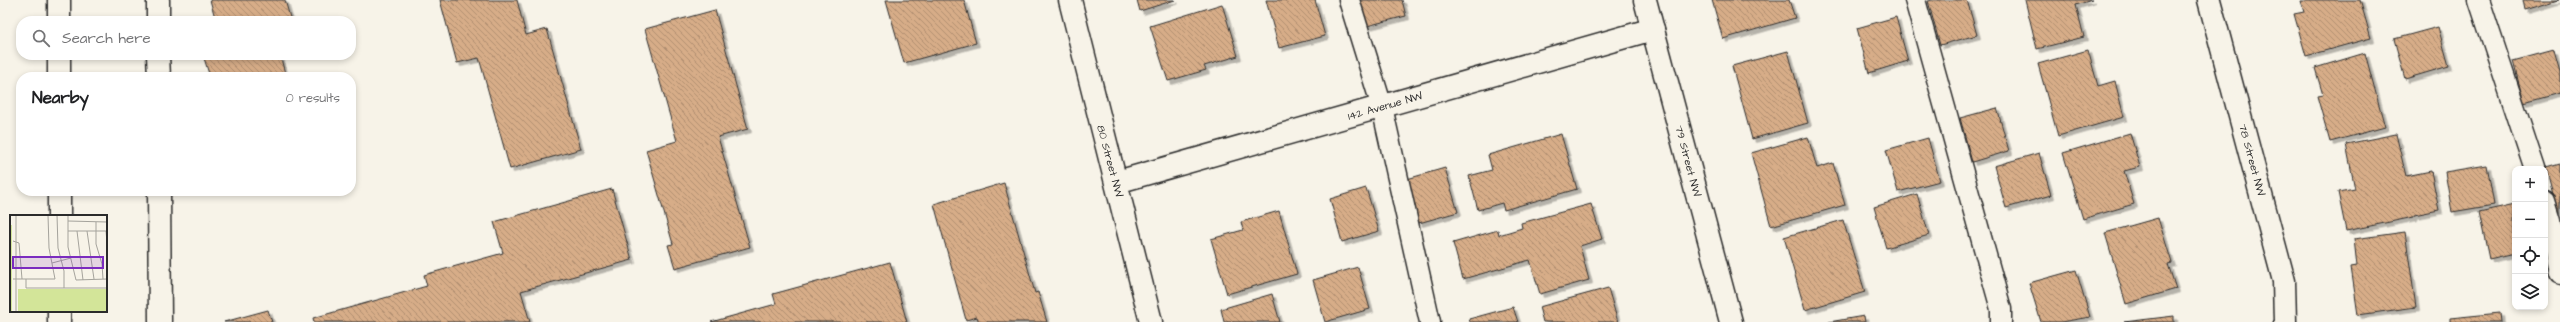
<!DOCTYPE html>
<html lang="en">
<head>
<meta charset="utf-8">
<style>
	body { margin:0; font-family:"Architects Daughter",sans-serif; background:#f2f2f2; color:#202124 }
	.controls { position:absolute; right:12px; bottom:12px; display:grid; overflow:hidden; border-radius:8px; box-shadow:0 2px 6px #0003 }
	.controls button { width:36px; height:36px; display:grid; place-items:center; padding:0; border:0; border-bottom:1px solid #e0e0e0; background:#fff; color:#202124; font:20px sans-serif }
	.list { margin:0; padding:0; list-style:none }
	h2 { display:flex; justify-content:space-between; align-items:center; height:52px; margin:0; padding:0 16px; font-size:17px }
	h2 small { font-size:13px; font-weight:400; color:#757577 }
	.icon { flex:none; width:22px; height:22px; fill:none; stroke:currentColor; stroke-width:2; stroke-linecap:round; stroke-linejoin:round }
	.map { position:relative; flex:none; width:2560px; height:322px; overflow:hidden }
	.search { position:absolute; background:#fff; box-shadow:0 2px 6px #0003; left:16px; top:16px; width:340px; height:44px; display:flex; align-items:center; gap:10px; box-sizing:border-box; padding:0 14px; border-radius:16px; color:#757577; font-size:15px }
	.panel { position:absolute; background:#fff; box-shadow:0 2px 6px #0003; left:16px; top:72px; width:340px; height:124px; border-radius:16px }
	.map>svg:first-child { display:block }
</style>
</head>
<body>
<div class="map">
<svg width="2560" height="322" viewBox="0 0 2560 322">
	<defs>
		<pattern id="building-back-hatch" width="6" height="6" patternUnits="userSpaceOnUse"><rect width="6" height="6" fill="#d7ad88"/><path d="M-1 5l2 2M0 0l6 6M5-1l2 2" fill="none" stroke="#af8d6f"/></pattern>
		<filter id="shadow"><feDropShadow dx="3.5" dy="3.5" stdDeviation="0" flood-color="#0004"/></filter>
	</defs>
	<rect width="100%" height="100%" fill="#f7f3e8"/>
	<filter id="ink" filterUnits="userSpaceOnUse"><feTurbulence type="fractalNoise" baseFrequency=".025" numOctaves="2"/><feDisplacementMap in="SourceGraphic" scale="8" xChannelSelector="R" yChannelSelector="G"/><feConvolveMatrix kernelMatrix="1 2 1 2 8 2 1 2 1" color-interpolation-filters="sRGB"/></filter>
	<g filter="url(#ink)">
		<path fill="url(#building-back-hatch)" stroke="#2b2b2b" filter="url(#shadow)" d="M210,0h75l6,21h-75z
			M440,0h77l9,35 21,-6 34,120 -71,20 -31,-111 -22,5z
			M886,0h78l12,43 -72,20z
			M1137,0h38l-35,11z
			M1266,0h49l10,36 -46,12z
			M1352,0h50l4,16 -47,12z
			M1712,0h77l6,18 -72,21z
			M1933,0h34l10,35 -37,10 -12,-44z
			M2025,0h67l-16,5 8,32 -47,12z
			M2300,0h60l11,38 -65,18 -12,-42 10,-2z
			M2523,0h36l-34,10z
			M1222,4l16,52 -34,10 2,4 -38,11 -18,-55z
			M715,10l33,119 -30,8 32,110 -75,21 -7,-23 5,-1 -27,-94 31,-9 -32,-112z
			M1896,17l12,44 -39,12 -12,-45z
			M2438,27l11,39 -44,13 -11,-40z
			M2088,50l10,36 17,-5 9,36 -66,19 -20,-72z
			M2554,50l6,21v22l-36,10 -11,-42z
			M1788,51l20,72 -56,16 -20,-73z
			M2365,53l20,74 -55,15 -13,-46 6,-1 -8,-27z
			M203,55h77l6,22h-76z
			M1997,108l12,43 -37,11 -12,-44z
			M2130,133l10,34 -16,4 10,33 -51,15 -20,-66z
			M1561,134l16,55 -73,21 -2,-7 -24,7 -9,-34 23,-6 -4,-15z
			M2396,134l10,42 25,-5 8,39 -25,5v2l-68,14 -8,-39 17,-3 -9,-45z
			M1808,137l9,31 16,-5 12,42 -74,21 -20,-73z
			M1928,138l12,43 -42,11 -12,-42z
			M2039,153l12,42 -45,13 -12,-42z
			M2560,164v48l-2,1 -12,-45z
			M2487,165l7,40 -42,7 -7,-40z
			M1445,168l13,44 -39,11 -12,-44z
			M1004,183l31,110 3,-1 9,30h-68l-2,-5 -11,3 -32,-116z
			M1366,188l13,43 -37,11 -12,-43z
			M612,189l20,71 -111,31 9,31h-216l-1,-4 114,-32 -3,-11 79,-22 -9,-31z
			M1917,194l12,41 -43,13 -12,-41z
			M1591,204l11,35 -22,7 9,34 -49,14 -10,-34 -67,19 -10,-36 45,-13 1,5 23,-7 -1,-5z
			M2515,204v49l-26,6 -10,-47z
			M1279,211l18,63 -70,20 -16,-55 32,-9 -2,-8z
			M2158,218l14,45 -4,1 8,25 -50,15 -21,-71z
			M1843,220l22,72 -60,18 -21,-73z
			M2405,232l11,75 -58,8 -7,-48 6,-1 -3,-27z
			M890,262l17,60h-196l65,-18 -3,-10z
			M1358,267l12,42 -45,13 -12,-42z
			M2076,270l14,47 -29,5h-20l-12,-39z
			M1608,288l10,34h-75l-4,-15z
			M1272,294l8,28h-56l-3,-13z
			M1513,307l5,15h-48l-1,-3z
			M268,310l4,12h-48z
			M2500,313l1,9h-51v-4z
			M1864,316l1,6h-36z
			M2174,316v6h-50z"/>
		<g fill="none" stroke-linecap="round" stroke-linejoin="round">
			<g stroke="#2b2b2b" stroke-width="23">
				<path id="lane" d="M1349,0l33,107 48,215
					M1915,0l86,309v13
					M2479,0l56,169
					M2545,201l6,19 9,54"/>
			</g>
			<g stroke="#2b2b2b" stroke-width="25">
				<path id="street" d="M158,0v21
					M1070,0l81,322
					M2209,0l75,281 1,41
					M158,55l1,22
					M1117,182l536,-153
					M159,191l1,131"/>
			</g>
			<g stroke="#2b2b2b" stroke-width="25">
				<path id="secondary" d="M59,0v21
					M1645,0l86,322
					M59,55v22
					M59,191v25
					M59,311v11"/>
			</g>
			<use href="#lane" stroke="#f7f3e8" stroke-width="20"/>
			<use href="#street" stroke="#f7f3e8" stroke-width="22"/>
			<use href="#secondary" stroke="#f7f3e8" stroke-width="22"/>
		</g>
	</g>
	<g text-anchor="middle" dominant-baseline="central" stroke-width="3" stroke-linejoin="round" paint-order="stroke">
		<g font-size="11" fill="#2b2b2b" stroke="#f7f3e8">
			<text transform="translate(1385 106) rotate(-16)">142 Avenue NW</text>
			<text transform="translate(2252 160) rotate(75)">78 Street NW</text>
			<text transform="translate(1110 161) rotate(75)">80 Street NW</text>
			<text transform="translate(1688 161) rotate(75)">79 Street NW</text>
		</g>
	</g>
	<g transform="translate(10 215)">
		<rect width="97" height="97" fill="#f7f3e8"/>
		<path d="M0,10h2v87h-2z" fill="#d3e599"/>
		<path d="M8,74h89v23h-89z" fill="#d3e599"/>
		<path fill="none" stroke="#a5a39c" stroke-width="1" d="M6,0v97M47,0l1,33 6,23v17M58,0v32l8,33 31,-1M58,6l39,1M86,7v22l6,20 1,15M58,16h38l1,12M67,16l6,49M77,16l7,48M3,26l6,2 3,36M42,48l19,-5M3,64h42l-6,-31 -1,-33M16,64v9h81"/>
		<path fill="#7b2cbf" fill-opacity="0.15" stroke="#7b2cbf" stroke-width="2" d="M3,42h90v11h-90z"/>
		<rect width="97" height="97" fill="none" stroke="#2b2b2b" stroke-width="2"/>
	</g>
</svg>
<div class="controls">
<button>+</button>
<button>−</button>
<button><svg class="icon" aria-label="locate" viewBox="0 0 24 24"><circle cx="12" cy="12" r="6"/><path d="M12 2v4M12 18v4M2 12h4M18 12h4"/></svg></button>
<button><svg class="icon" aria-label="layers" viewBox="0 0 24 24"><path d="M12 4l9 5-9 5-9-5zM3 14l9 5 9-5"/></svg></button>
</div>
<div class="search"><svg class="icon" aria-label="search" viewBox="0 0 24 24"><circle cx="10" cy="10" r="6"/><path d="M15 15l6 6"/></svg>Search here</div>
<section class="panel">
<h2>Nearby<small>0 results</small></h2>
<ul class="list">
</ul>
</section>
</div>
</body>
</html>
